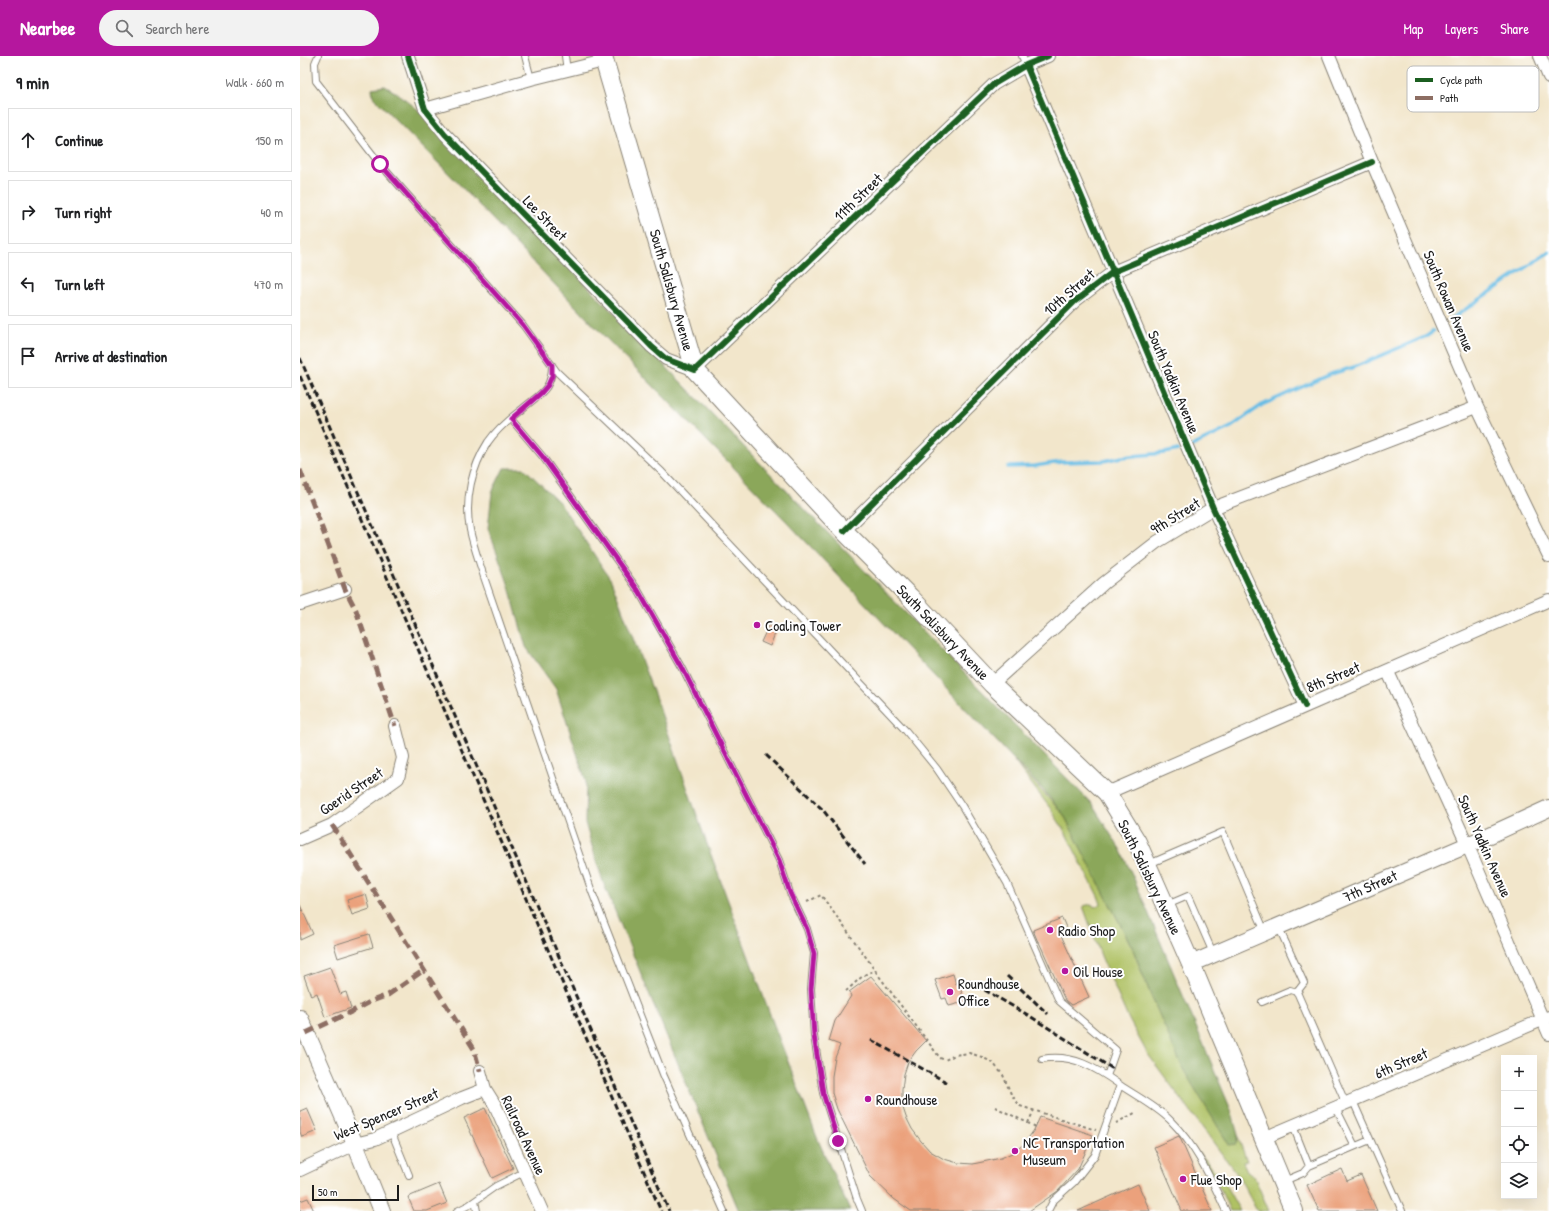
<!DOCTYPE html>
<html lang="en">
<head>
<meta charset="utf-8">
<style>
	body { margin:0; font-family:"Patrick Hand",sans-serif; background:#f2f2f2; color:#202124 }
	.controls { position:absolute; right:12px; bottom:12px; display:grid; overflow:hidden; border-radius:0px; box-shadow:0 4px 16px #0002 }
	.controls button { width:36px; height:36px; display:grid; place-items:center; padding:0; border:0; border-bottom:1px solid #e0e0e0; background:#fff; color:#202124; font:20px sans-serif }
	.scale { position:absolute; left:12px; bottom:10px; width:87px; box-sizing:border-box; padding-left:4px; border:2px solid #1c1c1c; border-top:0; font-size:11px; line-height:14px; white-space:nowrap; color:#1c1c1c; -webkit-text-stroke:3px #fff; paint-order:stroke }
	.stop { position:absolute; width:12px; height:12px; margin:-9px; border:3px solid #b5179e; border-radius:50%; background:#fff }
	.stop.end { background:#b5179e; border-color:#fff; box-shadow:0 1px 4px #0008 }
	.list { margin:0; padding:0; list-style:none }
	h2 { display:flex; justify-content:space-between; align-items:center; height:52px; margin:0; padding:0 16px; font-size:17px }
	h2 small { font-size:13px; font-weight:400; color:#757577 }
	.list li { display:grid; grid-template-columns:26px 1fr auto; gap:12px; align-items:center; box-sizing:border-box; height:64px; margin:0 8px 8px; padding:0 8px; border:1px solid #e0e0e0; border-radius:0px }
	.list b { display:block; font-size:15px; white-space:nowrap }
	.list em { font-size:13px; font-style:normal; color:#757577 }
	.icon { flex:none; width:22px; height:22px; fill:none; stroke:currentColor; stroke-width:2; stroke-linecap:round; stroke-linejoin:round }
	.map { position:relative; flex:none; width:1249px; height:1155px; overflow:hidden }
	header { display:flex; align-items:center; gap:24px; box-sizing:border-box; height:56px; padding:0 20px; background:#b5179e; color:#fff }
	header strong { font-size:19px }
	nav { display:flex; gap:22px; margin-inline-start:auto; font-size:14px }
	.search { width:280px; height:36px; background:#f2f2f2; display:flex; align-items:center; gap:10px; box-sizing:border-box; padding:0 14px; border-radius:22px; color:#757577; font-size:15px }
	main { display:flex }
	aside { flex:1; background:#fff }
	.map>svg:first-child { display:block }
</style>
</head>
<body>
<header>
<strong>Nearbee</strong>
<div class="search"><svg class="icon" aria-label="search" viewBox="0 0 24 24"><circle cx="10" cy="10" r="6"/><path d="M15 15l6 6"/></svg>Search here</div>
<nav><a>Map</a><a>Layers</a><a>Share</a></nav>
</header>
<main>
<aside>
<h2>9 min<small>Walk · 660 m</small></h2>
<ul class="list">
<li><svg class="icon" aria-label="ahead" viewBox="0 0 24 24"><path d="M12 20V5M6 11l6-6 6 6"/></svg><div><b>Continue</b></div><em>150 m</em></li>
<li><svg class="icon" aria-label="right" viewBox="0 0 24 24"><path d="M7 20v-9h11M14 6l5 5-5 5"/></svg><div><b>Turn right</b></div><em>40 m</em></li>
<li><svg class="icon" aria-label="left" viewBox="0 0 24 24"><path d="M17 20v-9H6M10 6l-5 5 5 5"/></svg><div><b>Turn left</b></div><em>470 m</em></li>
<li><svg class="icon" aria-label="arrive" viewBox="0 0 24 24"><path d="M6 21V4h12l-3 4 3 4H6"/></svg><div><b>Arrive at destination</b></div></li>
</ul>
</aside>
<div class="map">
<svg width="1249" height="1155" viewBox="0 0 1249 1155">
	<rect width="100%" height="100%" fill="#fff"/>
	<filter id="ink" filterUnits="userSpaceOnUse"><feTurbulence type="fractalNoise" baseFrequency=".025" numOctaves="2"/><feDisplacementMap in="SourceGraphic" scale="8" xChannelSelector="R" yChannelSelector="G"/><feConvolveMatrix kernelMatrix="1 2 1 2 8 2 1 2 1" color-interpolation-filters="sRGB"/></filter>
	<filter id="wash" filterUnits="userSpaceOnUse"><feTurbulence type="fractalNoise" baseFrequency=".012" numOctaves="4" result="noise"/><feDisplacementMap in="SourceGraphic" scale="16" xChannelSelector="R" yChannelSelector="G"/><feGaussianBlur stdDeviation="0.9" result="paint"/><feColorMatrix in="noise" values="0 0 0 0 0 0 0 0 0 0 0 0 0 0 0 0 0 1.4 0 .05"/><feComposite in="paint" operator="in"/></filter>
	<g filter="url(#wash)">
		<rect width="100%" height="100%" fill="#f2e6cb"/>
		<path fill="#afc164" stroke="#666e40" d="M714,705l50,54 68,132 20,51 84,146 2,-9 1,5 8,21 -4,1 4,10 7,4 15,35h-12l-18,-34 -92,-124 -20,-37 -26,-60 -18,-50 9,-2 2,3 7,-3 -3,-8 -34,-66 -14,-22z
			M899,1096l24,29 17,30h-10l-10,-22z"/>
		<path fill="#8ba75a" stroke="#54623b" d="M85,30l15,9 27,22 138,146 526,540 29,46 12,25 99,236 7,25 -2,9 -7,1 -46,-76 -31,-71 -20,-51 -68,-132 -21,-25 -255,-267 -187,-190 -145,-152 -83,-84 -1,-9z
			M204,412h20l36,35 51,77 48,127 48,137 67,181 44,115 32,71h-111l-136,-329 -18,-59 1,-42 -30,-92 -30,-42 -18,-64 -20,-55 4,-36z"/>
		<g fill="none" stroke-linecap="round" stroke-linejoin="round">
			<path stroke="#68bde5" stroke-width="3.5" d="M1150,264l99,-68
				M892,390l39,-19 31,-22 69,-31 23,-7 73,-31 7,-5
				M708,411l27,-1 26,-4 43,-1 18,-4 43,-4 13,-3"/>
		</g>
		<g id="blocks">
			<path fill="#eba17b" d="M469,569l8,4 -7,17 -9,-4z
				M66,838l4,15 -18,6 -5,-15z
				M0,849l13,29 -13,6z
				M762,862l5,12 -7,3 29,64 -18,8 -6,-5 -26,-58h-1l-5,-12z
				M69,878l4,13 -35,11 -4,-13z
				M30,911l10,27 6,-2 5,16 -26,9 -8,-24 -6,3 -7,-20z
				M653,918l3,10 3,-1 5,19 -15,4 -3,-8 -4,1 -7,-19z
				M571,920l55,65 -10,10 -8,11 -4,12 -2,15v16l4,12 6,12 9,12 9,10 14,8 14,4 15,1 28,-6 13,-6 10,-8 10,-14 6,-13 53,18 -15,34 -20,22 -29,20h-118l-17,-12 -24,-23 -33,-67 -5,-16v-17l3,-18 5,-13 -11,-4 6,-20 16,-25 -2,-4z
				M7,1052l10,23 -15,6 -2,-5v-21z
				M185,1052l28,60 -21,10 -28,-60z
				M879,1080l2,4 31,71h-30l-28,-64z
				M1042,1113l5,12 14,-6 16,36h-58l-12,-26z
				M139,1128l8,19 -20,8h-13l-6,-14z
				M838,1128l12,27h-72z
				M8,1142l6,13h-14v-10z"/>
		</g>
	</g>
	<g filter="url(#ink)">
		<use href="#blocks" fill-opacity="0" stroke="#878174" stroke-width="1"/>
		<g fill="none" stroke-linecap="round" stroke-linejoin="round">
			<g stroke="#878174" stroke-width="8">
				<path id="lane" d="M18,0l-3,7 1,18 64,83 143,161 34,47 105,100 244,259 31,38 25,37 45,77 52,118 57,49 -9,26
					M225,0l6,23
					M265,0l2,15
					M722,0l4,9
					M252,309c0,26 -13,29 -31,45 -12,9 -24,19 -33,32 -16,25 -24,58 -18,88 3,15 9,31 14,47l108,315 71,182 61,137
					M211,363l32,38 95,133 44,77 97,193 11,33 17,36 7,24 -3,36 3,47 9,57 34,106 5,12
					M849,808l74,-32 42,100
					M867,849l21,-9 25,57
					M979,872l25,55 -7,9
					M962,946l28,-12 7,2 49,112
					M742,1003c30,-6 54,9 78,26
					M1053,1045l49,110
					M1036,1052l19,38
					M993,1070l16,40 61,-26
					M91,1075l18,44
					M984,1125l19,-8 6,-7
					M175,1145l2,10
					M157,1155l12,-6 27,-19 28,-14
					M748,1155l5,-10 21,-19 21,-27 25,-70c16,11 36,21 50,35 27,27 40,57 56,91"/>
			</g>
			<g stroke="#878174" stroke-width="14">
				<path id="street" d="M108,0l17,53 20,25 207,213 14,12 29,11 299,-286 32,-19 22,-9
					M1029,0l43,106 105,245 72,149
					M1240,0l9,21
					M726,9l187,443 92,198
					M125,53l106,-30 73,-18
					M544,475l231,-230 38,-29 259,-110
					M0,548l45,-15
					M1088,616l79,172 82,190
					M692,628l112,-101 53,-41 56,-34 264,-101
					M807,737c147,-65 295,-128 442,-193
					M0,783l32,-14 66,-47 5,-20 -8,-32
					M180,1015l5,18 10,16 47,106
					M964,1082l285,-121
					M0,1114l55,-26 20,-5 87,-41 23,-9"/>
			</g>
			<g stroke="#878174" stroke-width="18">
				<path id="secondary" d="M891,908l288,-124 70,-32
					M0,962l55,126 27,67"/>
			</g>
			<g stroke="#878174" stroke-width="20">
				<path id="primary" d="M303,0l92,314 149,161 66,66 82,87 115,109 30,49 28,63 26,59 103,247"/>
			</g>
			<path stroke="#878174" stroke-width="2" stroke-dasharray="3 3" stroke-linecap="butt" d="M507,846l14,-7 55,76
				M546,935c8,-6 20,-22 30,-19l64,86 5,2 10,-5 14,-2 13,4 11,6 10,12 8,19 9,12 76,24
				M695,1051l41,20
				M728,1067l6,-13
				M816,1067l19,-10"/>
			<use href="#lane" stroke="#fff" stroke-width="6"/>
			<use href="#street" stroke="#fff" stroke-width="12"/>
			<use href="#secondary" stroke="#fff" stroke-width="16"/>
			<use href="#primary" stroke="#fff" stroke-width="18"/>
			<path stroke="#1c1c1c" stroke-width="3" stroke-dasharray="6 3" stroke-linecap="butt" d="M0,302l369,853
				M0,320l361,835
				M466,699l57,55 42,54
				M707,920l41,38
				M669,925l59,34 85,54
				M571,984l77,43"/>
			<path stroke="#8d6e63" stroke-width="5" stroke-dasharray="10 5" stroke-linecap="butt" d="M0,414l45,119 11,21 39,116
				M32,769l142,224 6,22
				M6,977l45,-21 21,-11 16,-6 36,-25"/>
			<g stroke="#fff" stroke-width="8">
				<path id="cycleway" d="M108,0l17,53 20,25 207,213 14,12 29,11 299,-286 32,-19 22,-9
					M726,9l187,443 92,198
					M544,475l231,-230 38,-29 259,-110"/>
			</g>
			<use href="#cycleway" stroke="#1b5e20" stroke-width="6"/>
		</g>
	</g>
	<g fill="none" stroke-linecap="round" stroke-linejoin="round" filter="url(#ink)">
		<path stroke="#b5179e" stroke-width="5" d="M80,108l143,161 29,40v11l-4,9 -7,8 -30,26 32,38 95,133 44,77 97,193 11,33 17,36 7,25 -3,35 3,47 9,57 15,48"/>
	</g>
	<g fill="#b5179e" stroke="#fff" stroke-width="1.5">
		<circle cx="457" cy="569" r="4"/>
		<circle cx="750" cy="874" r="4"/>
		<circle cx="765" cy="915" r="4"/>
		<circle cx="650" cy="936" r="4"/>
		<circle cx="568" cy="1043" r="4"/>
		<circle cx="715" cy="1095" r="4"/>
		<circle cx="883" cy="1123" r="4"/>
	</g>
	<g text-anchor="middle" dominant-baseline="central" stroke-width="4" stroke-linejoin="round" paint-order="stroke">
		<g font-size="15" fill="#1c1c1c" stroke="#fff">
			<text transform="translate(558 141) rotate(-44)">11th Street</text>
			<text transform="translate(245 162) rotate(46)">Lee Street</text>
			<text transform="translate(372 234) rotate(74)">South Salisbury Avenue</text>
			<text transform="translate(769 236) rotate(-41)">10th Street</text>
			<text transform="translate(1149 245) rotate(67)">South Rowan Avenue</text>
			<text transform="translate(874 326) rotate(67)">South Yadkin Avenue</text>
			<text transform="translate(875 460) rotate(-32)">9th Street</text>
			<text transform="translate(643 576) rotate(46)">South Salisbury Avenue</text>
			<text transform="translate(1033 621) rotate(-23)">8th Street</text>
			<text transform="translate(51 735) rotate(-34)">Goerid Street</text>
			<text transform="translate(1185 790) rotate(66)">South Yadkin Avenue</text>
			<text transform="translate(850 821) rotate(64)">South Salisbury Avenue</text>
			<text transform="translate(1070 830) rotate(-24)">7th Street</text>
			<text transform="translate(1101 1007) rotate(-23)">6th Street</text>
			<text transform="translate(86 1058) rotate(-23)">West Spencer Street</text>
			<text transform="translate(224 1079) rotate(65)">Railroad Avenue</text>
		</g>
		<g font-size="15" fill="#1c1c1c" stroke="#fff" text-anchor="start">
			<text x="465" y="569">Coaling Tower</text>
			<text x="758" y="874">Radio Shop</text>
			<text x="773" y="915">Oil House</text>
			<text x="658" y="927">Roundhouse<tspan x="658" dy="17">Office</tspan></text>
			<text x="576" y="1043">Roundhouse</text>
			<text x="723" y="1086">NC Transportation<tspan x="723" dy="17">Museum</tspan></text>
			<text x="891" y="1123">Flue Shop</text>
		</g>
	</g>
	<rect x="1107" y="10" width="132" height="46" rx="6" fill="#fff" stroke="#bbb" stroke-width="1"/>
	<rect x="1115" y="22" width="18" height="4" fill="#1b5e20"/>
	<rect x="1115" y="40" width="18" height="4" fill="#8d6e63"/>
	<g font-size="11" fill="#1c1c1c">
		<text x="1140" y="28">Cycle path</text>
		<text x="1140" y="46">Path</text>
	</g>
</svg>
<div class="controls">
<button>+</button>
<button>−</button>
<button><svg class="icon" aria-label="locate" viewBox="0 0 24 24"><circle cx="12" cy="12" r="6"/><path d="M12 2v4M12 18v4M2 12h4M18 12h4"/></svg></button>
<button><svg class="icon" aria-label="layers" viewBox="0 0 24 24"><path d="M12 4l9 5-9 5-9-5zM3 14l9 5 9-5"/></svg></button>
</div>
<div class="scale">50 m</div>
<div class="stop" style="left:80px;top:108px"></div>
<div class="stop end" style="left:538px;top:1085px"></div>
</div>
</main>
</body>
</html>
